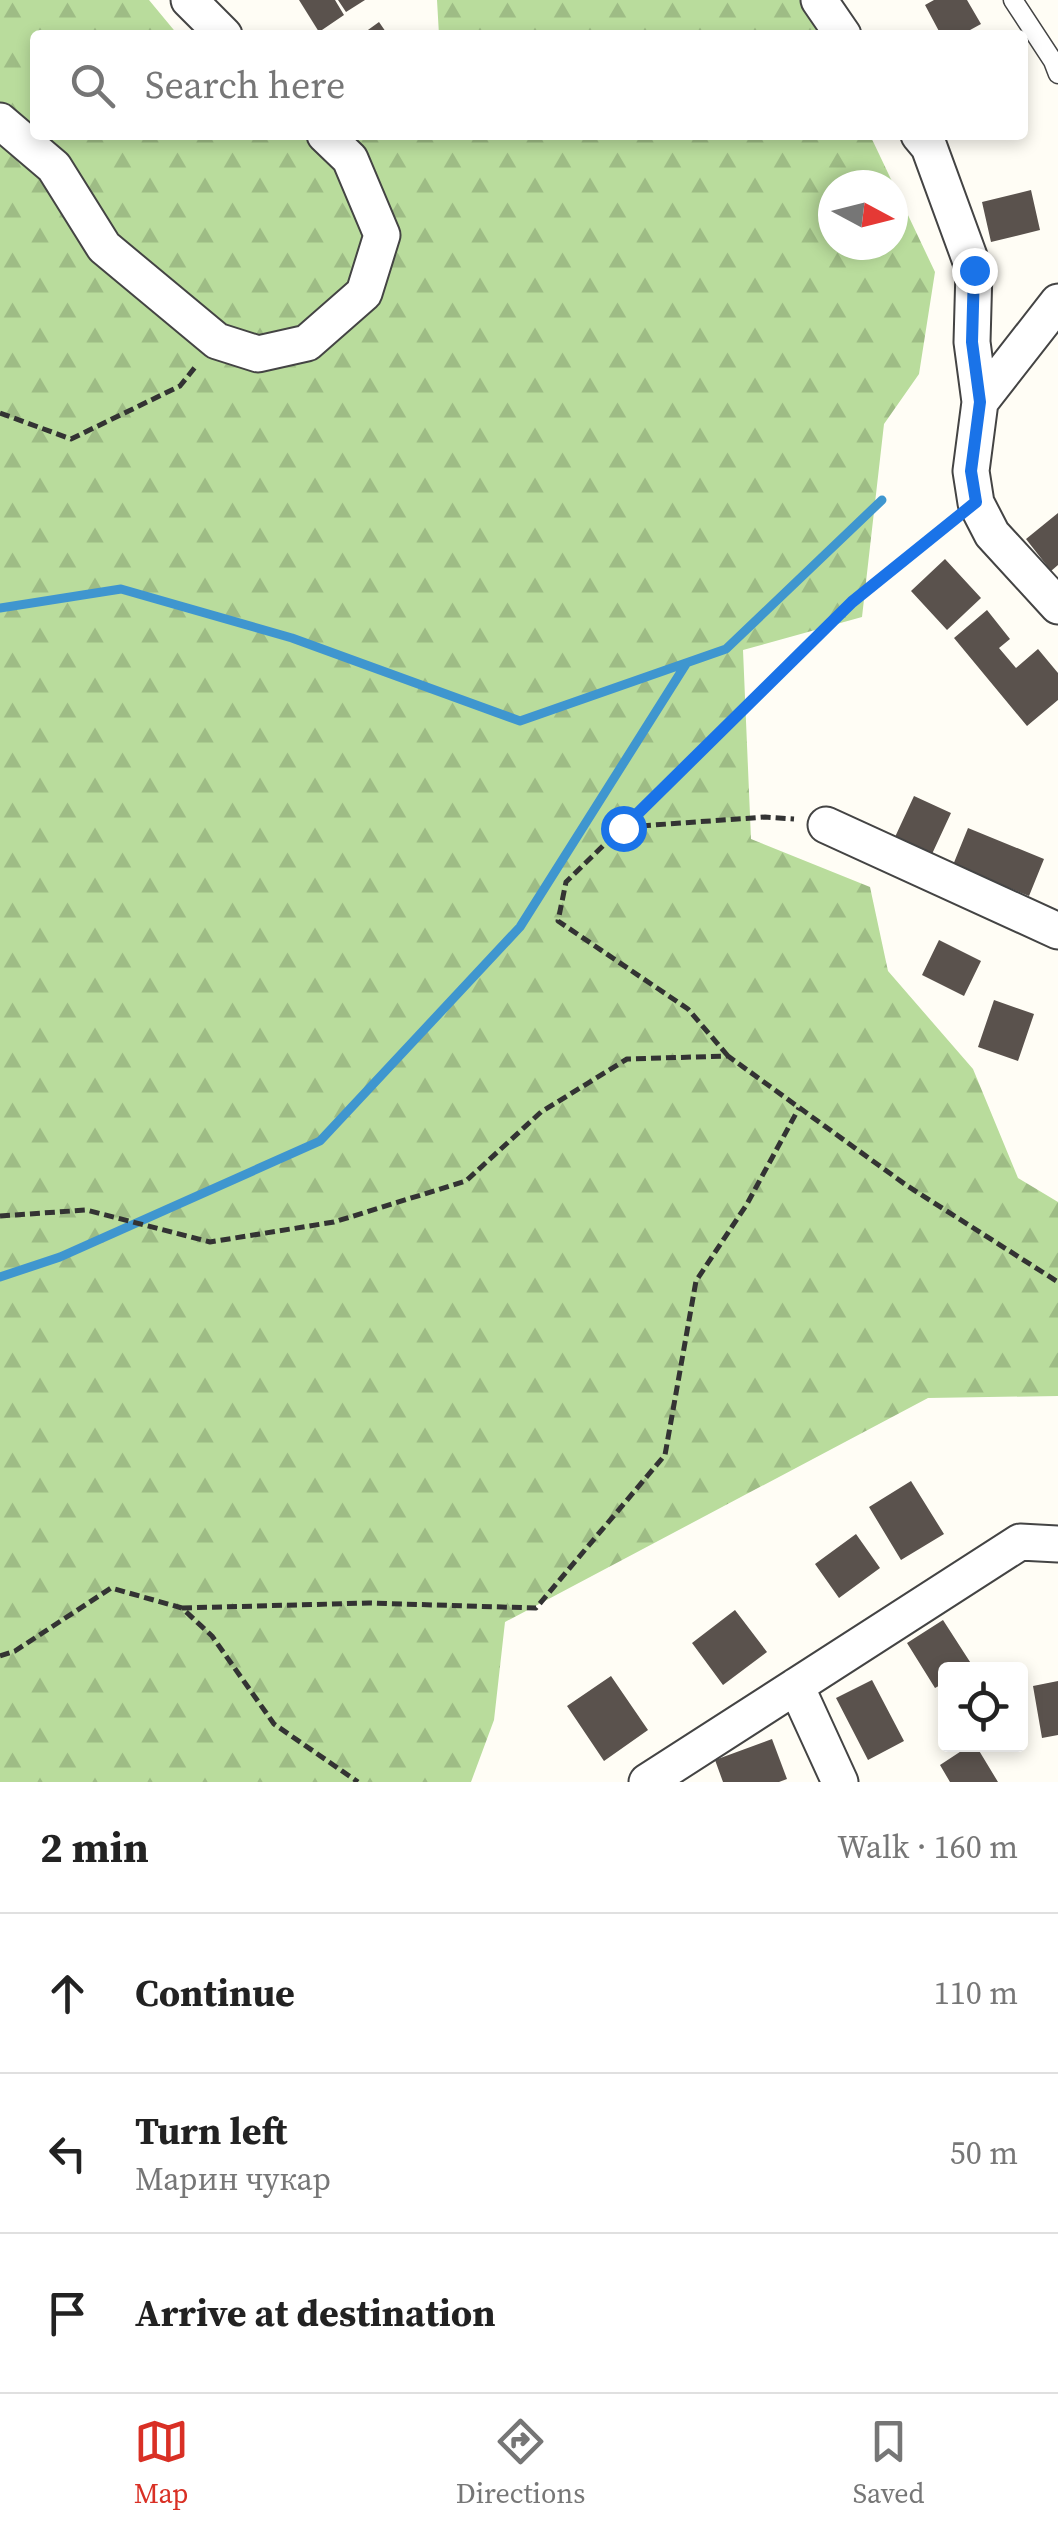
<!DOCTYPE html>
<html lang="en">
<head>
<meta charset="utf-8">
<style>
	body { margin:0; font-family:"Source Serif 4",serif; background:#f2f2f2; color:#222 }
	.controls { position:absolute; right:30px; bottom:30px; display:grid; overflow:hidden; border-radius:10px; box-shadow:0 5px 15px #0003 }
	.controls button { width:90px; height:90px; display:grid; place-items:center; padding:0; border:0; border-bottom:2px solid #e0e0e0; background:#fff; color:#222; font:50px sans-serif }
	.compass { position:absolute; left:818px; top:170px; width:90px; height:90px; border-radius:50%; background:#fff; box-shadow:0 5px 15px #0003; rotate:97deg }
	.stop { position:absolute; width:30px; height:30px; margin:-22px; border:8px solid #1a73e8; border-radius:50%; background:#fff }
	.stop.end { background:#1a73e8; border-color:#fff; box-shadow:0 2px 10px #0008 }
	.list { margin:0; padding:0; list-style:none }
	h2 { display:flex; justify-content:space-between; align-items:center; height:130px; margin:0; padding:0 40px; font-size:42px }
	h2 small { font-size:32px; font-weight:400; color:#767676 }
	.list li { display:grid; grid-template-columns:65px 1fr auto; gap:30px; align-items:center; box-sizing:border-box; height:160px; padding:0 40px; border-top:2px solid #e0e0e0 }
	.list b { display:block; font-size:38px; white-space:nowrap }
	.list p { margin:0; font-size:32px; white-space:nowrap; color:#767676 }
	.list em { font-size:32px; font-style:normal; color:#767676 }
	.icon { flex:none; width:55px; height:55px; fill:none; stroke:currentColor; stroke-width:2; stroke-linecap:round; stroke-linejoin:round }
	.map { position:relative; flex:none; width:1058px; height:1782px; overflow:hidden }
	.search { position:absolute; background:#fff; box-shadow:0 5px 15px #0003; left:30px; right:30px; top:30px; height:110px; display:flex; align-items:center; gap:25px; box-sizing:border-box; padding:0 35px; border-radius:10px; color:#767676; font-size:38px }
	.sheet { height:610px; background:#fff }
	nav { display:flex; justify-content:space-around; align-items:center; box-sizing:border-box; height:140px; border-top:2px solid #e0e0e0; background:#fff; font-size:28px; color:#767676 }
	nav a { display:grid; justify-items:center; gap:5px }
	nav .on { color:#d93025 }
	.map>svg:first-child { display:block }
</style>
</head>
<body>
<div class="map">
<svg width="1058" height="1782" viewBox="0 0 1058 1782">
	<defs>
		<pattern id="forest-firs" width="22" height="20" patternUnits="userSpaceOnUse" patternTransform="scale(2.5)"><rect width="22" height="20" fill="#b9dc9c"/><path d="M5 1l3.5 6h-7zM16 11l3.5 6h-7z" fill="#9ebc85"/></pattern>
	</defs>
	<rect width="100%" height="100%" fill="#fffdf5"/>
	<path fill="url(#forest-firs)" fill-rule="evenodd" d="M0,0h149l29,35h-143v100h835l65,137 -16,102 -35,50 -22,193 -119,33 8,189 119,48 18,84 85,98 45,109 40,24v194l-130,2 -423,224 -11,98 -23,62h-471zM833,185h60v60h-60z
		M437,0h368l17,35h-383z"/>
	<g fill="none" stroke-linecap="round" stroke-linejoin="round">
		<path stroke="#3f96cf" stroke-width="9" d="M0,608l121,-19 171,49 228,83 206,-72 156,-149
			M0,1277l60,-20 260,-116 200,-214 166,-263"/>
	</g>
	<path fill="#5a524d" d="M299,0h36l9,15 -25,17z
		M338,0h27l-19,12z
		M934,0h33l14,24 -20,11h-20l-16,-30z
		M379,22l9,13h-27z
		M1031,190l9,40 -49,12 -9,-40z
		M1058,513v52l-7,6 -25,-32z
		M945,559l36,39 -34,32 -36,-39z
		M987,610l23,29 -11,9 17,20 22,-19 20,24v27l-31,26 -73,-88z
		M914,796l37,17 -19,41 -37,-17z
		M968,828l76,31 -15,37 -76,-31z
		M939,940l42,21 -17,35 -42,-21z
		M994,1000l40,14 -16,47 -40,-14z
		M911,1481l33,53 -43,26 -32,-53z
		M856,1534l24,34 -41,30 -24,-34z
		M735,1610l32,42 -44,33 -31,-42z
		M943,1620l29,45 -7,5h-19v12l-11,6 -28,-45z
		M611,1676l37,54 -44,31 -37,-55z
		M872,1680l32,61 -36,19 -32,-62z
		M1058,1681v54l-16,3 -9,-52z
		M772,1739l15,40 -8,3h-56l-8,-22z
		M972,1744h3l23,38h-48l-10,-17z"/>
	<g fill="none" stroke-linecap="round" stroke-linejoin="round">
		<g stroke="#444" stroke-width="21">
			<path id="service" d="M1013,0l40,61 5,13"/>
		</g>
		<g stroke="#444" stroke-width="39">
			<path id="minor" d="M189,0l35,35
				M819,0l24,35
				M0,121l54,46 50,80 113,94 41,13 49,-11 57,-50 18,-58 -32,-76 -25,-24
				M919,135l10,12 45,123 -2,72 8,60 -9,69 5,32 16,31 66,72
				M980,402l78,-100
				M826,825l232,106
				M796,1686l44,96
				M647,1782l373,-240 38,2"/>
		</g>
		<path stroke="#333" stroke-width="5" stroke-dasharray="10 5" stroke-linecap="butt" d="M0,413l71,26 109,-53 16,-20
			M626,827l139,-10 29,2
			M728,1056l-40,-47 -130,-88 8,-39 286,-280 98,-79
			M0,1216l86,-6 124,32 124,-20 132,-41 75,-69 86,-53 101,-3 178,129 152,97
			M182,1608l187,-5 167,5 129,-153 31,-174 51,-77 52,-96
			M0,1656l15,-5 96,-63 71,20 30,28 62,88 84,58"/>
		<use href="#service" stroke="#fff" stroke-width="18"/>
		<use href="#minor" stroke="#fff" stroke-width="35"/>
	</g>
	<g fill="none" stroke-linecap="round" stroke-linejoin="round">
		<path stroke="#1a73e8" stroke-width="12" d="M623,828l229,-226 124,-100 -5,-31 9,-69 -8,-60 2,-72"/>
	</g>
</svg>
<div class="controls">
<button><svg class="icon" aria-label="locate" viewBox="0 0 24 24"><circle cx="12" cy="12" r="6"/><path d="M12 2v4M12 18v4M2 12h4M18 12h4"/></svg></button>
</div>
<svg class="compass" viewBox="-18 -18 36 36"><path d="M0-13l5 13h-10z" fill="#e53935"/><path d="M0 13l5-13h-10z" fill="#767676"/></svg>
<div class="stop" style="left:623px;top:828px"></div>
<div class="stop end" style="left:974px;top:270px"></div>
<div class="search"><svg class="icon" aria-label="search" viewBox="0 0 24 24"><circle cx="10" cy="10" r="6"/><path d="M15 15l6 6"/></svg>Search here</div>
</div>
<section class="sheet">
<h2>2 min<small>Walk · 160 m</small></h2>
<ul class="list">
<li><svg class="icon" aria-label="ahead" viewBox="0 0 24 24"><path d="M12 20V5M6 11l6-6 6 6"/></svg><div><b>Continue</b></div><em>110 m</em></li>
<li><svg class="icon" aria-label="left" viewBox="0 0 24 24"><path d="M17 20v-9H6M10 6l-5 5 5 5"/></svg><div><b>Turn left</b><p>Марин чукар</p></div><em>50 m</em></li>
<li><svg class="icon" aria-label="arrive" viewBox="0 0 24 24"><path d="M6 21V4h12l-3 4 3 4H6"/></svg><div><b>Arrive at destination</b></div></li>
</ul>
</section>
<nav>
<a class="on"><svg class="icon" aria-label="map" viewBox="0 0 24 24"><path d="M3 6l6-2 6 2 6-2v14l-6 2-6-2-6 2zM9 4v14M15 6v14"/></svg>Map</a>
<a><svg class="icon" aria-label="directions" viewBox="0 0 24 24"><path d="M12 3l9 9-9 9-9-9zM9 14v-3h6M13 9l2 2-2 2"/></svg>Directions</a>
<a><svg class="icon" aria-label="saved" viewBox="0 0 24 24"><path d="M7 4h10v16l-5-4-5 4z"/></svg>Saved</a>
</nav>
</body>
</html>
